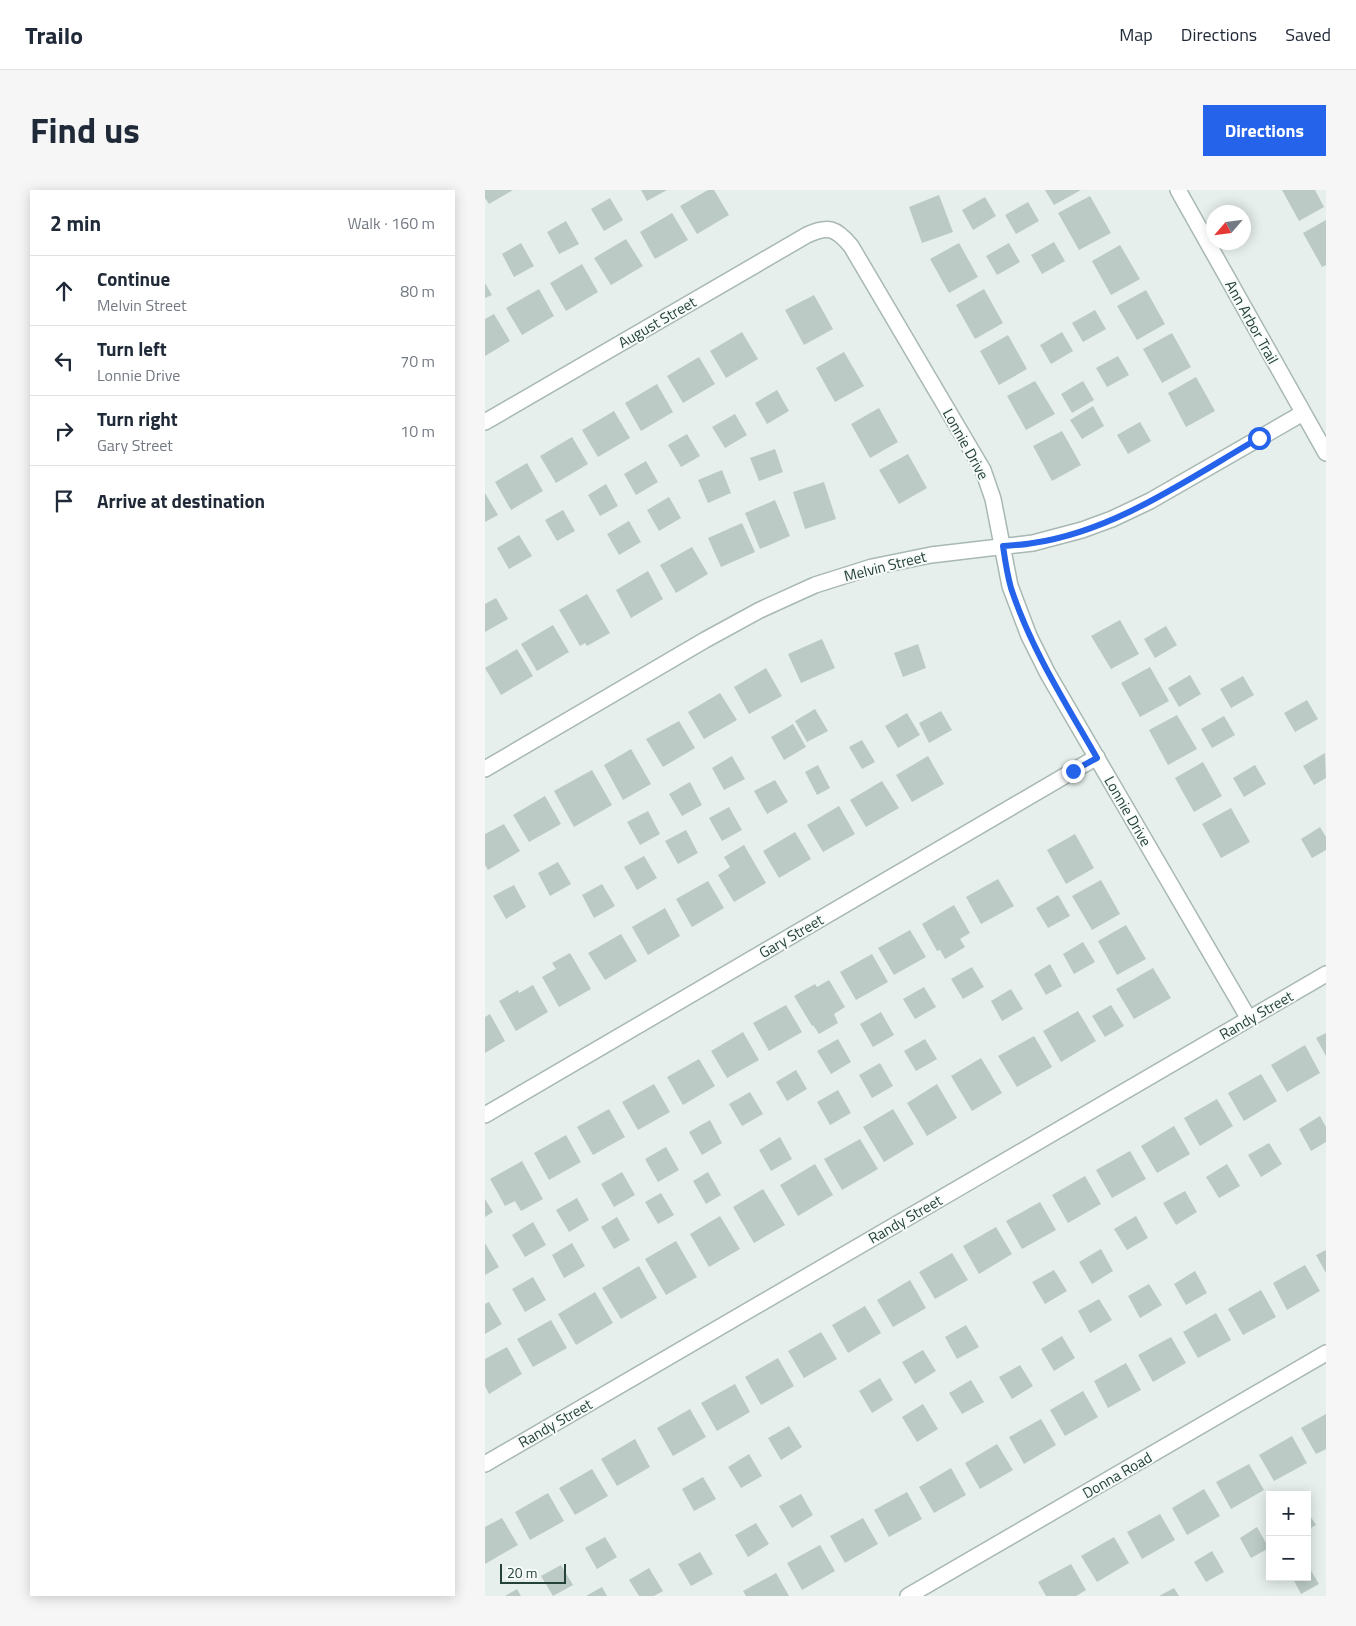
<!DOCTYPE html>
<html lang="en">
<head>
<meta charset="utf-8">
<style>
	body { margin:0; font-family:"Titillium Web",sans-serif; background:#f6f6f7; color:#1f2937 }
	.controls { position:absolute; right:15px; bottom:15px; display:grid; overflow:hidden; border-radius:0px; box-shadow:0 2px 12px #0003 }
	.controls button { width:45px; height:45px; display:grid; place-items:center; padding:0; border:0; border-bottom:1px solid #e0e1e3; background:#fff; color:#1f2937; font:25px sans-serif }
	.compass { position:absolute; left:721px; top:15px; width:45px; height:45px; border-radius:50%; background:#fff; box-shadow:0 2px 12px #0003; rotate:242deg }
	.scale { position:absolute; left:15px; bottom:12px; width:66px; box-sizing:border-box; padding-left:5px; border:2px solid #24423a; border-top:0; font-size:14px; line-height:18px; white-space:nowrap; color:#24423a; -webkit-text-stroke:4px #f7fbf9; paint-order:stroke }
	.stop { position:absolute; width:15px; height:15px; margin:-11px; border:4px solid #2563eb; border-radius:50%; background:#fff }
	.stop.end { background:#2563eb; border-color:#fff; box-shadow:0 1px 5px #0008 }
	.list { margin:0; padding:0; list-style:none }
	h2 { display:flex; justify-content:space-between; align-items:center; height:65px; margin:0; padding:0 20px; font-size:21px }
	h2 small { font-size:16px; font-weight:400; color:#747a83 }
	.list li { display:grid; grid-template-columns:32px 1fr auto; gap:15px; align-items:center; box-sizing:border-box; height:70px; padding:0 20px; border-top:1px solid #e0e1e3 }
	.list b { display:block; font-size:19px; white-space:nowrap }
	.list p { margin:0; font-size:16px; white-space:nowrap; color:#747a83 }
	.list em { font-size:16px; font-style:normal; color:#747a83 }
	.icon { flex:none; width:28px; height:28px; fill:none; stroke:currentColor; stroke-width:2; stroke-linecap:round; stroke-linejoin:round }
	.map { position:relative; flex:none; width:841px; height:1406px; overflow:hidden; border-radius:0px }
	header { display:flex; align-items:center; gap:30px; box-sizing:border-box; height:70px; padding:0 25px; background:#fff; border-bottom:1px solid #e0e1e3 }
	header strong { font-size:24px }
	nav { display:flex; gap:28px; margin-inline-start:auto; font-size:18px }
	.intro { display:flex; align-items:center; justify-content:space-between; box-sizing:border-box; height:120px; padding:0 30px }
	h1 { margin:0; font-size:35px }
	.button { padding:12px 22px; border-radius:0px; background:#2563eb; color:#fff; font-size:18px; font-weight:700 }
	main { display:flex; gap:30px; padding:0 30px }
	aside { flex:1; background:#fff; border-radius:0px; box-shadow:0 2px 12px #0003 }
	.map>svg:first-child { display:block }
</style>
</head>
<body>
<header>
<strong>Trailo</strong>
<nav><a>Map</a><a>Directions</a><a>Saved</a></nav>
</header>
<div class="intro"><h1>Find us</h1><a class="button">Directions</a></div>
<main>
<aside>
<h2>2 min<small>Walk · 160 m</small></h2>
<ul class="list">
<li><svg class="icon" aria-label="ahead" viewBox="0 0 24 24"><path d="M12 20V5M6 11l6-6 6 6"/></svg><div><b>Continue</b><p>Melvin Street</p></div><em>80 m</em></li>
<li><svg class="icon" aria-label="left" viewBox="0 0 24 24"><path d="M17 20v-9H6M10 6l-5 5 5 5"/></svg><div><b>Turn left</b><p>Lonnie Drive</p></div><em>70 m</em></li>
<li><svg class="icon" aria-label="right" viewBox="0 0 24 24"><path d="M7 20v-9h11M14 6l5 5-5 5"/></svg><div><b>Turn right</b><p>Gary Street</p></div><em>10 m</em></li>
<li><svg class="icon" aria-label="arrive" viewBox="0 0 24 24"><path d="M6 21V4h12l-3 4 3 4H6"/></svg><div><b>Arrive at destination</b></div></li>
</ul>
</aside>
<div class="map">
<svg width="841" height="1406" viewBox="0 0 841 1406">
	<rect width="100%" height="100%" fill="#e6efeb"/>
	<path fill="#bbcac4" d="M0,0h28l-24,14 -4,-6z
		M156,0h26l-20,11z
		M223,0h6l15,25 -32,19 -17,-28z
		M560,0h36l-27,15z
		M797,0h33l9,17 -25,14z
		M454,5l14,37 -31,11 -13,-36z
		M605,6l21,37 -32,17 -21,-37z
		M500,7l11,19 -23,14 -11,-20z
		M125,8l13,22 -19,11 -13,-22z
		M543,12l11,19 -23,13 -11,-19z
		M187,23l16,27 -33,19 -15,-27z
		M841,30v45l-4,2 -19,-34z
		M81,31l13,23 -20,10 -12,-22z
		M141,49l17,27 -32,19 -17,-27z
		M569,52l11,19 -23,13 -11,-19z
		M36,53l13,23 -20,11 -12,-23z
		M474,53l19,34 -29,16 -19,-34z
		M524,53l11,19 -23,13 -11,-19z
		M635,55l20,34 -29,16 -19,-34z
		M97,74l16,28 -32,19 -16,-28z
		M0,93l7,12 -7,3z
		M54,99l15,27 -32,19 -16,-27z
		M499,99l19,34 -28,16 -19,-34z
		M661,100l19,34 -28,16 -20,-34z
		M329,105l19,34 -29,16 -19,-35z
		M610,120l11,19 -23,13 -11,-19z
		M9,124l16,27 -25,15v-37z
		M257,142l16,27 -32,19 -16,-27z
		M577,142l11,19 -22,13 -11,-19z
		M687,143l19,34 -29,16 -19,-34z
		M523,145l19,34 -28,16 -19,-34z
		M359,162l20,34 -29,16 -19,-34z
		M633,166l11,19 -22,12 -11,-19z
		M214,167l16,27 -32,19 -16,-27z
		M711,187l19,34 -29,16 -18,-34z
		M550,191l20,33 -29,16 -19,-34z
		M598,191l11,19 -22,13 -11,-19z
		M172,194l16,28 -32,19 -16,-28z
		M292,200l12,21 -22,13 -12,-21z
		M608,216l11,20 -22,13 -12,-19z
		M394,218l19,34 -28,16 -19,-34z
		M129,221l16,27 -32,19 -16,-27z
		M250,224l12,21 -22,13 -13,-21z
		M655,232l11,19 -23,13 -11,-19z
		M577,241l19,34 -29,16 -19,-35z
		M202,244l13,22 -19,11 -13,-22z
		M87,247l16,27 -32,19 -16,-27z
		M290,259l8,23 -24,9 -9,-23z
		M423,264l19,34 -28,16 -20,-34z
		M161,271l12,21 -22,13 -12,-21z
		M42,273l16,28 -32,19 -16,-28z
		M237,280l9,23 -23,10 -10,-23z
		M339,292l12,37 -31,10 -12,-37z
		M121,294l12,22 -18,10 -12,-21z
		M0,303l13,22 -13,7z
		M184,307l12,21 -22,13 -12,-21z
		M290,310l15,36 -30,13 -15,-36z
		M78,320l12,21 -18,10 -12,-21z
		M144,331l12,21 -22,13 -12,-21z
		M257,333l13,29 -34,15 -13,-29z
		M34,345l13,21 -23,13 -12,-21z
		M207,357l16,27 -32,19 -16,-28z
		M163,381l15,28 -32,19 -15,-28z
		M102,404l23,39 -23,13 -2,-3 -5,3 -21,-36z
		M11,408l12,21 -23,13v-28z
		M635,430l19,34 -28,15 -20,-33z
		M68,435l16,27 -32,19 -16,-27z
		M681,436l11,19 -22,13 -11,-19z
		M337,449l13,29 -34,15 -13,-29z
		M433,454l8,24 -23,9 -9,-24z
		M32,459l16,27 -32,19 -16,-27z
		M665,477l19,34 -29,16 -19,-34z
		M281,478l16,28 -33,18 -15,-27z
		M705,485l11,19 -22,13 -11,-19z
		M758,486l11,19 -23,13 -11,-19z
		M235,503l17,27 -33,19 -16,-27z
		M822,510l11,19 -23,13 -11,-19z
		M330,519l13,22 -21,11 -12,-21z
		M456,521l11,19 -23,13 -10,-20z
		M422,523l13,22 -22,13 -13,-22z
		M692,525l20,34 -29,16 -19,-35z
		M739,526l11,19 -23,13 -11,-19z
		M194,531l16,27 -32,19 -17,-28z
		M308,534l13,23 -22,13 -13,-23z
		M377,550l13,22 -13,7 -13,-22z
		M146,559l20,35 -28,16 -19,-35z
		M840,563l1,25 -12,7 -11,-19z
		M247,566l13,23 -21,11 -12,-22z
		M443,566l16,28 -32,18 -16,-27z
		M718,572l19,34 -28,16 -19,-34z
		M333,575l12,23 -13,7 -12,-23z
		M770,575l11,19 -22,13 -11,-19z
		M107,580l20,35 -38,22 -20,-36z
		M290,590l13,22 -21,12 -13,-23z
		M397,591l17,27 -33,19 -16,-27z
		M205,592l12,23 -20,11 -13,-22z
		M60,606l16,28 -32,18 -16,-27z
		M354,616l16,28 -32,18 -16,-27z
		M244,617l13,23 -20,11 -13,-23z
		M746,618l19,34 -29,16 -19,-34z
		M163,621l12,23 -20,11 -13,-23z
		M19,634l16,27 -32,19 -3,-5v-31z
		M835,637l6,10v13l-14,8 -11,-19z
		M201,640l12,23 -20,11 -13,-23z
		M310,642l16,27 -32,19 -16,-27z
		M590,644l19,34 -28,16 -19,-34z
		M259,655l22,38 -32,19 -16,-27 12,-8 -6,-10z
		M159,666l13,22 -20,12 -13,-23z
		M73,672l13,22 -21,12 -12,-23z
		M513,689l16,27 -33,18 -15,-27z
		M616,690l19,34 -28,16 -20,-34z
		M223,691l16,27 -32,19 -16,-28z
		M117,694l13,22 -21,12 -12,-23z
		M29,695l12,22 -20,12 -13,-23z
		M573,705l12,21 -22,12 -12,-20z
		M469,715l16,28 -10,6 5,8 -20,12 -5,-9 -3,1 -15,-27z
		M180,718l15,28 -32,19 -16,-28z
		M641,735l20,34 -29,16 -19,-34z
		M425,740l16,27 -32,18 -16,-27z
		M136,744l16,27 -32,19 -17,-27z
		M598,752l12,20 -21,12 -11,-20z
		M85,763l21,36 -32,18 -17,-30 14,-8 -4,-6z
		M387,764l16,28 -32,18 -16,-28z
		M565,774l12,22 -16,9 -12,-21z
		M487,777l12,20 -21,12 -12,-20z
		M668,778l18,30 -37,21 -18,-30z
		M344,790l16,27 -11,7 4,9 -19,11 -6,-9 -1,1 -18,-30 21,-12 2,3z
		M48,795l15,27 -32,19 -17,-30 19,-11 1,3z
		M439,797l12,20 -21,12 -12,-20z
		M526,799l12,20 -21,12 -11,-20z
		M301,815l16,27 -33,19 -16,-28z
		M626,815l13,21 -19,11 -13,-21z
		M593,821l18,30 -35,21 -18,-31z
		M396,822l13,23 -21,12 -13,-23z
		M5,824l15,27 -20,12v-36z
		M258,842l16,28 -32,18 -16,-27z
		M841,843v23l-10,-18z
		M549,846l18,31 -35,20 -19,-31z
		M353,849l13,23 -20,12 -14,-23z
		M440,849l12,20 -21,12 -12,-20z
		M820,855l15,28 -33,19 -16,-27z
		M496,868l21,35 -30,18 -21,-35z
		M214,869l16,27 -32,19 -16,-28z
		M395,873l13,23 -21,12 -13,-23z
		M311,880l11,19 -20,12 -11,-19z
		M776,884l16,27 -33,20 -16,-28z
		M169,894l16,28 -32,18 -16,-28z
		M452,894l20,34 -30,18 -20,-33z
		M353,900l13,23 -21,12 -13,-23z
		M265,902l13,22 -21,12 -13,-22z
		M732,909l16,27 -33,20 -16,-28z
		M124,919l16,28 -32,18 -16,-28z
		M408,919l21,35 -30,18 -21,-35z
		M835,926l6,11v15l-15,9 -12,-22z
		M225,930l12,23 -20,12 -13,-23z
		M689,936l16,28 -33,19 -16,-27z
		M81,945l15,27 -32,18 -15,-27z
		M295,947l12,22 -21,12 -12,-21z
		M375,949l18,30 -36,21 -18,-31z
		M784,953l13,21 -21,13 -13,-22z
		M181,957l13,23 -21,12 -13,-23z
		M645,961l16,28 -34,19 -16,-28z
		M37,971l21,38 -22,12 -6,-10 -10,5 -15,-27z
		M330,974l18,31 -35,21 -18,-31z
		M742,974l13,22 -21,12 -13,-21z
		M137,982l13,23 -21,12 -13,-23z
		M223,982l13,23 -15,9 -13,-23z
		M600,986l16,28 -33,19 -16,-28z
		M278,999l22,36 -31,18 -21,-36z
		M700,1001l12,21 -21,13 -13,-22z
		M176,1003l13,22 -16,9 -13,-22z
		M92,1008l12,22 -20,12 -13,-22z
		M0,1009l8,13 -8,5z
		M555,1012l16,28 -34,19 -16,-28z
		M235,1026l20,33 -31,18 -19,-33z
		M651,1026l12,22 -21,12 -13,-21z
		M132,1027l13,23 -16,9 -13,-22z
		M48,1032l13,23 -21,12 -13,-22z
		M511,1037l16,27 -33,20 -16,-28z
		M191,1051l21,36 -31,18 -21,-36z
		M0,1053l14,24 -14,8z
		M87,1053l13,23 -21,12 -12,-23z
		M616,1059l12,22 -21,13 -13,-22z
		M841,1060v23l-10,-18z
		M467,1063l16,27 -33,19 -16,-27z
		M820,1075l15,26 -33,19 -14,-27z
		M154,1076l18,32 -36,21 -19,-31z
		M569,1080l13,21 -22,13 -13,-22z
		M710,1081l12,22 -21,12 -12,-21z
		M48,1087l13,23 -21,12 -13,-23z
		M425,1090l16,28 -33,19 -16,-27z
		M664,1094l13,21 -22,13 -12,-22z
		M776,1100l15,27 -33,18 -15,-26z
		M110,1102l18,31 -37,22 -18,-31z
		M614,1109l13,21 -22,13 -12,-22z
		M4,1112l13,22 -17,10v-30z
		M380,1116l16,27 -33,20 -16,-28z
		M731,1123l15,27 -33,18 -15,-26z
		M66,1130l16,28 -34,19 -16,-28z
		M481,1135l13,22 -22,12 -12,-22z
		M336,1142l16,27 -33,19 -16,-27z
		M577,1146l13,22 -21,13 -13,-22z
		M686,1147l15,26 -33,19 -15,-27z
		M22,1157l15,27 -33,20 -4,-8v-27z
		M438,1160l13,21 -21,13 -13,-22z
		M293,1168l16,28 -33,19 -16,-28z
		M641,1173l15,27 -33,18 -14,-27z
		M535,1175l13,21 -21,13 -13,-22z
		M395,1188l13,22 -21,13 -13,-22z
		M486,1190l13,22 -22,12 -13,-21z
		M250,1194l15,28 -33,19 -16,-28z
		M598,1201l15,26 -33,19 -15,-26z
		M438,1214l15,25 -21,13 -15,-25z
		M205,1219l16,28 -33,19 -16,-28z
		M841,1224v35l-10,5 -15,-26z
		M556,1229l15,26 -32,19 -15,-27z
		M304,1236l13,21 -21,13 -13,-22z
		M807,1246l15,27 -33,18 -15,-26z
		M150,1249l15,28 -33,19 -16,-27z
		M512,1254l16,26 -33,19 -15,-26z
		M264,1264l13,22 -21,12 -13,-21z
		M764,1274l15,26 -33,19 -15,-27z
		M466,1278l15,27 -32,18 -15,-26z
		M107,1279l16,27 -33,19 -16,-27z
		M218,1287l13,22 -22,12 -12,-22z
		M719,1299l16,27 -33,19 -15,-27z
		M422,1302l15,27 -33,18 -15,-27z
		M63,1303l16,28 -34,19 -15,-28z
		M316,1304l12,21 -21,13 -13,-22z
		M822,1321l9,14 -9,5z
		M675,1324l15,26 -33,19 -15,-27z
		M17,1328l16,27 -33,19v-37z
		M378,1328l15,26 -33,19 -15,-27z
		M271,1333l13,21 -21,13 -13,-22z
		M772,1337l12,21 -18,10 -11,-20z
		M120,1347l12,20 -20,12 -12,-21z
		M629,1347l15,26 -32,19 -16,-26z
		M335,1355l15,26 -33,19 -15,-27z
		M727,1361l12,21 -18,10 -12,-20z
		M215,1362l13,22 -22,12 -13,-22z
		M586,1374l15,26 -10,6h-30l-8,-14z
		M822,1374l12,20 -18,10 -9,-17h15z
		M76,1375l12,20 -20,11 -12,-20z
		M164,1378l14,23 -9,5h-15l-10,-16z
		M291,1383l13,23h-43l-3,-5z
		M117,1397l5,9h-21z
		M689,1398l5,8h-20z
		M32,1399l4,7h-16z"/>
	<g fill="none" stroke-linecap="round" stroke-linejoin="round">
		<g stroke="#a8b8b2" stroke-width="18">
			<path id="minor" d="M693,0l148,263
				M0,232l322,-187c21,-10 29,-7 44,11l132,224 10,29 17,87 19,50 19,38 201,345
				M0,579l220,-129 55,-30 55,-25 57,-18 59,-12 102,-12 49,-13 30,-11 38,-18 153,-88
				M0,925l612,-358
				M0,1274l841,-490
				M423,1406l418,-243"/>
		</g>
		<use href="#minor" stroke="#fff" stroke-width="15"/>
	</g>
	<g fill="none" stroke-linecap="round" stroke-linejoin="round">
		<path stroke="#2563eb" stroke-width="6" d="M588,581l24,-13c-32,-56 -66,-109 -86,-170 -4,-14 -6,-28 -8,-42 10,-1 20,-1 30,-3 82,-12 155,-64 226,-105"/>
	</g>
	<g text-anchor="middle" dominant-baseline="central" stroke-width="4" stroke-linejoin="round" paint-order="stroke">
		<g font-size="15" fill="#24423a" stroke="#f7fbf9">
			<text transform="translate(172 132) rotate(-30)">August Street</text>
			<text transform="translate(767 132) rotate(61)">Ann Arbor Trail</text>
			<text transform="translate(481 254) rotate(61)">Lonnie Drive</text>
			<text transform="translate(400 376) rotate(-14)">Melvin Street</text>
			<text transform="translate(643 621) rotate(60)">Lonnie Drive</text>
			<text transform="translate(306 746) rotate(-30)">Gary Street</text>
			<text transform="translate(771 825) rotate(-30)">Randy Street</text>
			<text transform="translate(420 1029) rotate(-30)">Randy Street</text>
			<text transform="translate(70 1233) rotate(-30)">Randy Street</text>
			<text transform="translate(632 1285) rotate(-30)">Donna Road</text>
		</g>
	</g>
</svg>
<div class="controls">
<button>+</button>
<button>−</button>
</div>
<svg class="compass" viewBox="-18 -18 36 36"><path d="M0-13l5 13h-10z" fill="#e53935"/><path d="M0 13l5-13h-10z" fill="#747a83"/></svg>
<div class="scale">20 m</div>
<div class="stop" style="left:774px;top:248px"></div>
<div class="stop end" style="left:588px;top:581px"></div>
</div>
</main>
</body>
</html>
